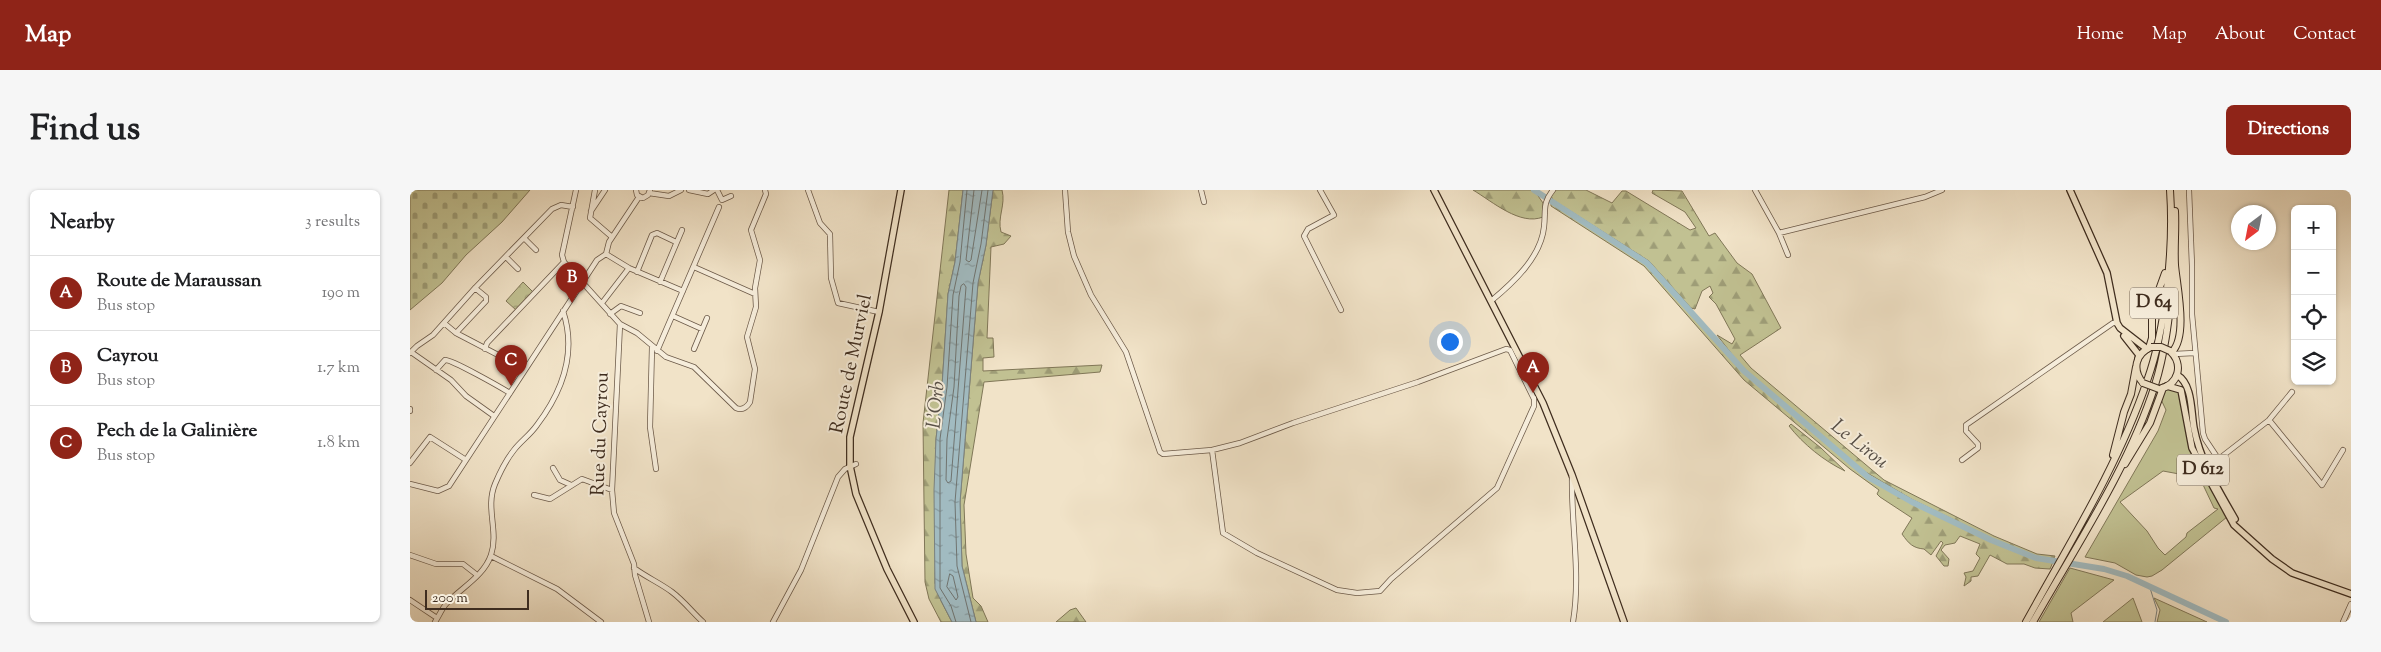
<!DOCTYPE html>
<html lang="en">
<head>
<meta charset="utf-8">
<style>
	body { margin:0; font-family:"Sorts Mill Goudy",serif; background:#f6f6f6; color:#202124 }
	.controls { position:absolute; right:15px; top:15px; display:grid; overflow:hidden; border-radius:8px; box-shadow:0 1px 4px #0004 }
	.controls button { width:45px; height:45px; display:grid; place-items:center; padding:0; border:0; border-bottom:1px solid #e0e0e0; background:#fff; color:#202124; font:25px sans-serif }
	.compass { position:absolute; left:1821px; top:15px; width:45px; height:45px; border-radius:50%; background:#fff; box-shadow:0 1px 4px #0004; rotate:212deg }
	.scale { position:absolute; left:15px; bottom:12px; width:104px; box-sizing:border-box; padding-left:5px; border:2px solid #3f2d1f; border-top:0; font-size:14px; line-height:18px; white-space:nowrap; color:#3f2d1f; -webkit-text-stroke:4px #f6eddb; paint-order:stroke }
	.you { position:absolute; left:1039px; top:151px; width:18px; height:18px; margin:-12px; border:4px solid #fff; border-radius:50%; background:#1a73e8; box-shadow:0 0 0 8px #1a73e833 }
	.badge { display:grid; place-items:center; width:32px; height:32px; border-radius:50%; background:#8f2418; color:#fff; font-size:16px; font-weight:700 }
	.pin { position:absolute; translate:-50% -41px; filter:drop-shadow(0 1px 2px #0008) }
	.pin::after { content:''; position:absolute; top:26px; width:18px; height:15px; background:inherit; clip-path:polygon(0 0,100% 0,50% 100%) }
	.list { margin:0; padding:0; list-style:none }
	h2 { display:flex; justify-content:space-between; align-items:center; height:65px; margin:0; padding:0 20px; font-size:21px }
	h2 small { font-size:16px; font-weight:400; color:#757577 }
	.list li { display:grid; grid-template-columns:32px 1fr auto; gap:15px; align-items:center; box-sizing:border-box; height:75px; padding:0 20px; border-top:1px solid #e0e0e0 }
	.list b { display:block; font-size:19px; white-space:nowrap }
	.list p { margin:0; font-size:16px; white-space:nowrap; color:#757577 }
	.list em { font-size:16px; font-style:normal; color:#757577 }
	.icon { flex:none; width:28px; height:28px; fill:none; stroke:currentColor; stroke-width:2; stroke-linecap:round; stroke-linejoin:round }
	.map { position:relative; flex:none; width:1941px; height:432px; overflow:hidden; border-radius:8px }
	header { display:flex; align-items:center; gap:30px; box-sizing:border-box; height:70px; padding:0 25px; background:#8f2418; color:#fff }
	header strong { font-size:24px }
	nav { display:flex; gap:28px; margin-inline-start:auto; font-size:18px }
	.intro { display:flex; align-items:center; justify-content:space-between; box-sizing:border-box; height:120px; padding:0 30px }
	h1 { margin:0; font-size:35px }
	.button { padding:12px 22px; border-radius:8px; background:#8f2418; color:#fff; font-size:18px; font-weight:700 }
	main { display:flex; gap:30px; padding:0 30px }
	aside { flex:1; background:#fff; border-radius:8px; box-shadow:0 1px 4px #0004 }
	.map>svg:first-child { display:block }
</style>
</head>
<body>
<header>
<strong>Map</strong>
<nav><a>Home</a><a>Map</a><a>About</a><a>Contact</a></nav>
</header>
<div class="intro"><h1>Find us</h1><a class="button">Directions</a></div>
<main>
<aside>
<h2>Nearby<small>3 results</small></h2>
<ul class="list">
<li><span class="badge">A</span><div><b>Route de Maraussan</b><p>Bus stop</p></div><em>190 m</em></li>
<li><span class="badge">B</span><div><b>Cayrou</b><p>Bus stop</p></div><em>1.7 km</em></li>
<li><span class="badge">C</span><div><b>Pech de la Galinière</b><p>Bus stop</p></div><em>1.8 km</em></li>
</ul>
</aside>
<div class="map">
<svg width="1941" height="432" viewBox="0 0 1941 432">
	<defs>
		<pattern id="forest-firs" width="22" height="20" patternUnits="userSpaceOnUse" patternTransform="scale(1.25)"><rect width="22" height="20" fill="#c1c192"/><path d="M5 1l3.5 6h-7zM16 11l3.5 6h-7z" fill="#9e9d77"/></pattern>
		<pattern id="cemetery-stones" width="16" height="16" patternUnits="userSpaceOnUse" patternTransform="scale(1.25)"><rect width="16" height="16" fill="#c1c192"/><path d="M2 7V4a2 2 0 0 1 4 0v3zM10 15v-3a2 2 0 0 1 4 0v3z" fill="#9e9d77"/></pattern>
		<pattern id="park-crowns" width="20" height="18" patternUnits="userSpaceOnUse" patternTransform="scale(1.25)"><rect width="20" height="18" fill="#c1c192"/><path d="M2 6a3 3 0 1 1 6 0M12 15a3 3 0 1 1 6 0" fill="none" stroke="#9e9d77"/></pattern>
		<pattern id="water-ripples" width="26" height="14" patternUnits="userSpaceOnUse" patternTransform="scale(1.25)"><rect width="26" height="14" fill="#a1bbc1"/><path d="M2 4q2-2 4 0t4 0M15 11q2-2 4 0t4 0" fill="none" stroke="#85989c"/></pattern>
	</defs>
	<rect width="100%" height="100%" fill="#f1e3c8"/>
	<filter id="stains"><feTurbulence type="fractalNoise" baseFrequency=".004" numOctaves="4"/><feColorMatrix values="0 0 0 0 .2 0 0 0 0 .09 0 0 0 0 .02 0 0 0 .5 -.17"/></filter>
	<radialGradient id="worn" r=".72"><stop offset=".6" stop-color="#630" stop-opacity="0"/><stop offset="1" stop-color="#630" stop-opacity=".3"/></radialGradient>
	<path fill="#c1c192" stroke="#807758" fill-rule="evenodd" d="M1758,192l8,4 4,5 7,42 40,84 -65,53 -10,6 -5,1 -11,-2 -21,-12 -30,-6 73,-126 8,-21 -10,-21 6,-5zM1753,281l27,5 7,-4 17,36 4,1 -31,24 -1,4 -21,18 -7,-7 -11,-17 -27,-29z
		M1660,378l44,12 -43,33 2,9h-34z
		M1723,408l9,24h-39z
		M1744,408l53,24h-50l3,-12z"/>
	<path fill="url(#forest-firs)" stroke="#807758" d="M539,0h14l-8,72 -7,32 -6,92 -6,53 -1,144 6,18 11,21h-11l-12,-23 -4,-17 -2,-159z
		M583,0h9c4,15 -5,27 -1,42l10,4 -7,8 -13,3 -4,91h6l1,19 -11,1v13l119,-6 -2,7 -116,10 -20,123 2,49 7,44 8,8 7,16h-12l-14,-56 -2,-64 18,-219 8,-38z
		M1063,0h61l9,13v14c-23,9 -50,-15 -70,-27z
		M1145,0h31l26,13 10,-12h4l64,39 6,-2 -11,-16 -33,-19 1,-3 29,1 27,45 6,-3 22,30 15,11 29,54 -41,27 11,13 133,112 110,56 43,18 18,2 -2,4 -17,-3 -45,-19 -78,-38 -49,-29 -119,-100 -28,-36 15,9 3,-5 -19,-35 -7,-7 4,-4 -3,-7 -8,5 -7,18 -4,-1 -42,-47 -96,-61 -2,-4z
		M1141,12l96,62 63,67 35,43 118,100 49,29 83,40 41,16 17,3 -3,7 -15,-1 -11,-4h-17l-17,-9 -12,21 -7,1v4l-7,5 2,-9 -2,-4 9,-2 7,-13 -4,-4 4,-10 -20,-8 -5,7 -10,2 -4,5 8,9 -1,7h-4l-8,-10 7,-13 -2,-2 -10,14 -7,-6c-11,-1 -15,-5 -22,-15l10,-16 -32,-21 -3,-3 2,-4 -29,-21 -106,-89 -100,-114 -93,-60z
		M1381,234l30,24 24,23c-21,-10 -42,-27 -56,-45z
		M666,418l10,14h-30l14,-12z"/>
	<path fill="url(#cemetery-stones)" stroke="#807758" d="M0,0h120l-28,32 -36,33 -24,28 -32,27z"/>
	<path fill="url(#park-crowns)" stroke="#807758" d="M113,92l10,10 -17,18 -10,-9z"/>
	<path fill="url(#water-ripples)" stroke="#7a8280" d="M553,0h30l-7,55 -8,38 -18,219 2,64 14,56h-24l-17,-33 -1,-99 2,-51 6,-53 6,-92 7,-32z"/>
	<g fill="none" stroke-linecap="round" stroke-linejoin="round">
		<path stroke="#707470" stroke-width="1" d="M564,0l-8,70 3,2 2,-2 11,-70
			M554,94l2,3 -15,194 -3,2 -2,-3 1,-41 7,-52 5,-91 2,-10z
			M540,384l3,2 5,21 -2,3 -9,-13z
			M546,432l-5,-16 -11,-18v-149l7,-52 6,-92 7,-33 7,-72
			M561,432l-14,-56 -2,-64 18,-219 8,-39 7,-54"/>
		<path stroke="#7a8280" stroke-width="1" d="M1740,398l7,22 -2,12"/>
		<path stroke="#a1bbc1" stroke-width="6" d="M1124,0l113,73 97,108 124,106 44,25 79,38 45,18 68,11 23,7 99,46"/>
		<g stroke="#6c5a49" stroke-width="6">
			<path id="minor" d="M185,0l-5,28 22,19
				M226,0l1,5 6,3 5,-3 2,-5
				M279,0l19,4 6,-4
				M307,0l5,10 9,-4
				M398,0l12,33 10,11 1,44 7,25 41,9
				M655,0l3,42 6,24 17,39 35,57 34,100 3,2 49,-4 28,-7 53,-20 125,-41 88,-33 4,1 24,49
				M791,0l3,12
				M910,0l14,25 -26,14 -4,7 37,74
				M1345,0l24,43 9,22
				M1779,0l3,76v48l11,119 2,6 12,18 3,1 49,-38 23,-28
				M239,3l20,3 12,-6
				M181,21l14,-21
				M1369,43l146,-36 17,-7
				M114,48l12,12
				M196,64l23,14 54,23
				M96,67l12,12
				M154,72l56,62 -8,166 2,23 20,51 1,11 14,47
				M154,72l-2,-7 14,-65
				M284,77l61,27
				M227,82l15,-37 5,-2 19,9
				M250,92l22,-52
				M1081,111c22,-18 50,-44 53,-74 2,-17 -2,-23 9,-37
				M192,113l27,-35
				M200,124l11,-8 19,7
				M263,126l29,13
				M34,133l12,10 69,36
				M210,134l17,9 29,24 28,10 42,41c7,3 11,-1 14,-6l5,-33 -8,-32 9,-30 -1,-19 5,-28 -9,-30 15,-36 -1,-4
				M46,143l30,-32v-4l-11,-9
				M242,157l-2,80 6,42
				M75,159l2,-6 77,-81
				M284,159l13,-31
				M247,161l62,-144
				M1,162l40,28 15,16 28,20
				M0,163l7,-7 16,-11 42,-47 77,-79 9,-4 12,2
				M1764,164l21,-1
				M26,180l9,-10c6,-1 55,27 65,33
				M0,219v2
				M1859,230l53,65 21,-35
				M802,260l11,83 34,20 80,37 20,3 23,-2 11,-12 106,-91 37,-82v-8
				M1552,270l16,-12v-4l-12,-13v-6l147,-102h4
				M0,273l20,-26 36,23
				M143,278l7,12 11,5
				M1162,286c-1,49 9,98 1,146
				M0,294l28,7 11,-5 148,-226 9,-6 3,-12 30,-45
				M124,305l16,4 32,-20 30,11
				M0,365l26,9h27l14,11
				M81,366l66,33 44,33
				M224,378c12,9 26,15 38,24 12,9 20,20 31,30
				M0,410l27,18
				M25,432c4,-6 7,-14 12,-19 14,-15 37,-27 44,-48 8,-24 -6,-47 4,-71 5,-12 11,-24 19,-34 7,-9 16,-15 23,-25 25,-33 40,-72 26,-114
				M363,432l28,-52 37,-93 7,-8 11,-5
				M1933,432l8,-18"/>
		</g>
		<g stroke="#3f2d1f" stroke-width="8">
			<path id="major" d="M491,0l-22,122 -29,125v29l6,28 31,75 27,53
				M1024,0l109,213 29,72 52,147
				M1660,0l37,83 10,50 3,5 27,21
				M1714,146l15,19 -1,4
				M1767,185c16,9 14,38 17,53 6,33 25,63 41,91
				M1757,196l14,4 11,58 42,77 38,34 20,14 59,21"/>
		</g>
		<g stroke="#3f2d1f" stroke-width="8">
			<path id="highway" d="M1739,158l3,-10v-29l13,-36
				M1762,162c16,-16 5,-65 3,-87 -1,-18 1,-36 0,-54
				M1733,193c-11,-13 -8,-29 8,-36
				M1749,199c20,-4 25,-25 11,-38
				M1703,265l11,-43 7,-18 5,-27
				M1715,274l25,-41 13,-35
				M1616,432c43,-78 92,-156 121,-241 19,-53 27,-134 23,-191
				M1623,432c43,-76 95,-153 122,-237 12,-38 15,-80 20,-120"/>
		</g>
		<use href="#minor" stroke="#f6eddb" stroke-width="4.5"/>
		<use href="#major" stroke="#f1e3c8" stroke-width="5.5"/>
		<use href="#highway" stroke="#f1e3c8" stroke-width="6"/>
		<g stroke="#3f2d1f" stroke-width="8" stroke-linecap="butt">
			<path id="highway-bridge" d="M1741,157h10l9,4
				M1733,193l16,6"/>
		</g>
		<use href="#highway-bridge" stroke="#f1e3c8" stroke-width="6"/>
	</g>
	<g text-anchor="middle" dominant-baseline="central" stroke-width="4" stroke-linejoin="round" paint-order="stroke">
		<g fill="#f6eddb" stroke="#766757" stroke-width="1">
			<rect x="1720" y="97.5" width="48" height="31" rx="4"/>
			<rect x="1767" y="264.5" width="52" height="31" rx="4"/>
		</g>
		<g font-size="18" font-weight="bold" fill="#3f2d1f">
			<text x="1744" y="113">D 64</text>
			<text x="1793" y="280">D 612</text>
		</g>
		<g font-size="19" fill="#3f2d1f" stroke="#f6eddb">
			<text transform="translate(442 174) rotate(-78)">Route de Murviel</text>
			<text transform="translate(191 244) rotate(-88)">Rue du Cayrou</text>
		</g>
		<g font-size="20" font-style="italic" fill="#585048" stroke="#f6eddb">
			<text transform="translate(527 215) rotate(-85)">L'Orb</text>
			<text transform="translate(1449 255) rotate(38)">Le Lirou</text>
		</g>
	</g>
	<rect width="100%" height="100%" filter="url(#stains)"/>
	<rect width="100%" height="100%" fill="url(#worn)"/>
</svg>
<div class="controls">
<button>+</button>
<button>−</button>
<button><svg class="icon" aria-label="locate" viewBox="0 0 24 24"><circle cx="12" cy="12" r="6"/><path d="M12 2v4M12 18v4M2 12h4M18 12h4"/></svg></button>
<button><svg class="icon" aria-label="layers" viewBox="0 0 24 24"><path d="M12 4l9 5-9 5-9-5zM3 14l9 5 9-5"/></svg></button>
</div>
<svg class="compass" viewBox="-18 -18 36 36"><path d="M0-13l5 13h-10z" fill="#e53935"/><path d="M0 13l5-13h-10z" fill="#757577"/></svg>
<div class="scale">200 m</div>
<div class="you"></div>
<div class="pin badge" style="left:1123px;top:203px">A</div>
<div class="pin badge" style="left:162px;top:113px">B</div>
<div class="pin badge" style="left:101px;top:196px">C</div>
</div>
</main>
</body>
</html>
